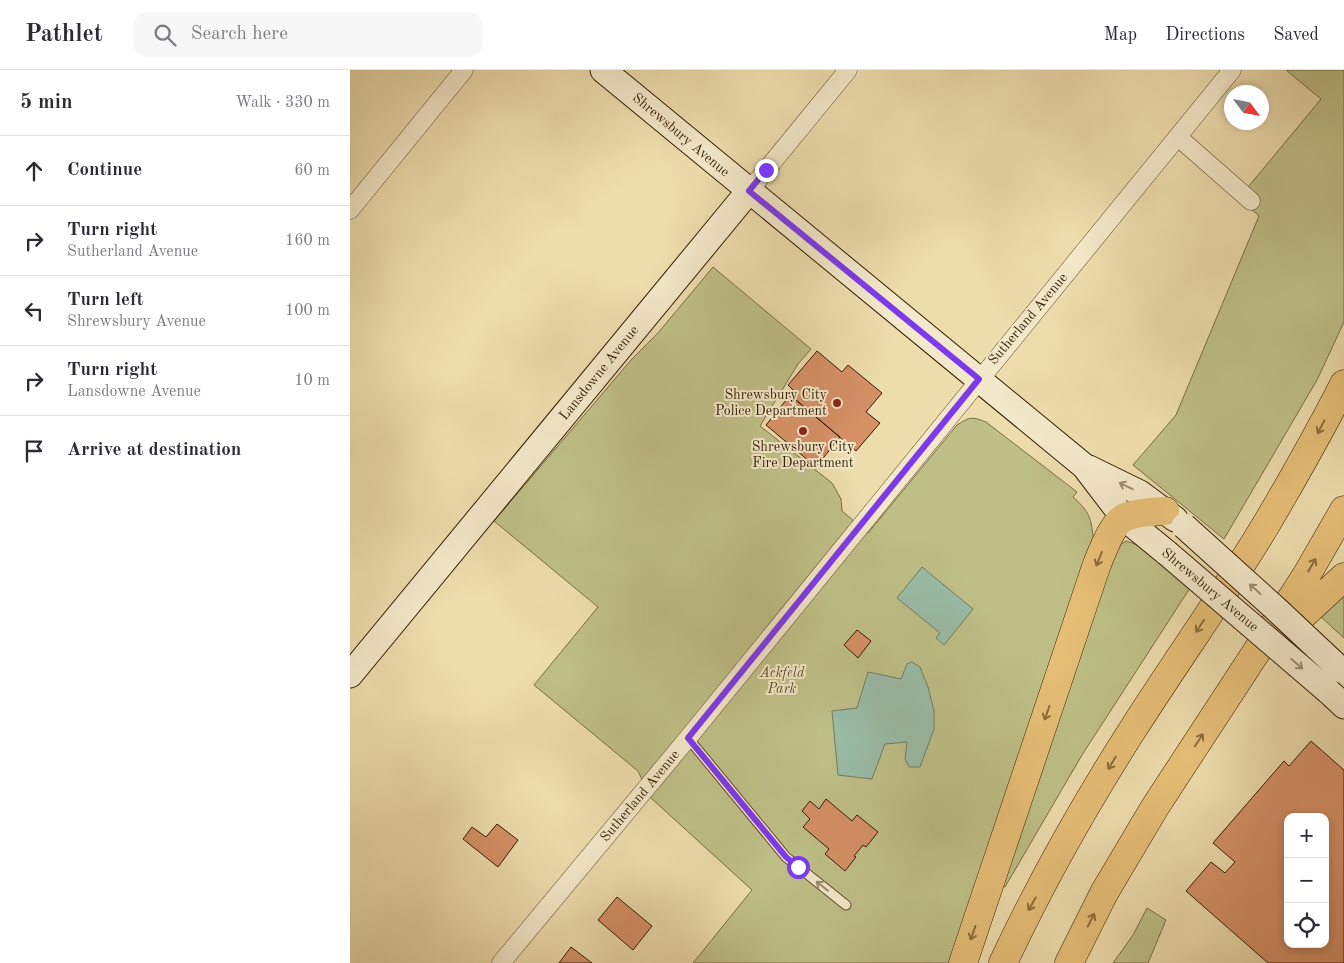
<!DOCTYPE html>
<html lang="en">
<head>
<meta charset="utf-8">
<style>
	body { margin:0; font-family:"Old Standard TT",serif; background:#f7f7f7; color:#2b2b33 }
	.controls { position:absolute; right:15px; bottom:15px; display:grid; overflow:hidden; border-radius:10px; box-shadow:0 2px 8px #0003 }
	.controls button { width:45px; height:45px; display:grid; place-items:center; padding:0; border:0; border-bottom:1px solid #e1e1e2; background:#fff; color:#2b2b33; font:25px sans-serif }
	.compass { position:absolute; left:874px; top:15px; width:45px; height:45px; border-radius:50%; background:#fff; box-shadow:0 2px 8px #0003; rotate:122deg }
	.stop { position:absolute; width:15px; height:15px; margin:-11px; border:4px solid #7c3aed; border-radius:50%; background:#fff }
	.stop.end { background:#7c3aed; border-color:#fff; box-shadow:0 1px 5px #0008 }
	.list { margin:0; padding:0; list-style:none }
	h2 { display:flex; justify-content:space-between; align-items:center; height:65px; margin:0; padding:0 20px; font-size:21px }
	h2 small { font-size:16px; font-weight:400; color:#7c7c81 }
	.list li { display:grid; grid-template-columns:32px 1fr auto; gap:15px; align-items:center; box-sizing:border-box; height:70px; padding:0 20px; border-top:1px solid #e1e1e2 }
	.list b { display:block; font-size:19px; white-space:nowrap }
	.list p { margin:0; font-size:16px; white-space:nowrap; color:#7c7c81 }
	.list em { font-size:16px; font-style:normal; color:#7c7c81 }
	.icon { flex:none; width:28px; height:28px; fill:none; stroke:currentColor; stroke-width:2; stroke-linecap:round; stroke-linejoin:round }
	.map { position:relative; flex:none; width:994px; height:893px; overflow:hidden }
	header { display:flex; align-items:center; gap:30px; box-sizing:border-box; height:70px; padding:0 25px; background:#fff; border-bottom:1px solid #e1e1e2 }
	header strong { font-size:24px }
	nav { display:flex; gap:28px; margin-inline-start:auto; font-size:18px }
	.search { width:350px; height:45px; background:#f7f7f7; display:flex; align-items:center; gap:12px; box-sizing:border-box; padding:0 18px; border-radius:15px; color:#7c7c81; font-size:19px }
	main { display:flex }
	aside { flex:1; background:#fff }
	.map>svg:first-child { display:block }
</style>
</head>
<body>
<header>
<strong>Pathlet</strong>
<div class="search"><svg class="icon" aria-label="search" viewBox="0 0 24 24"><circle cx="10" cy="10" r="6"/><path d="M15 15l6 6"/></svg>Search here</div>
<nav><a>Map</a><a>Directions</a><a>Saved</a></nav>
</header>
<main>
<aside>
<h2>5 min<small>Walk · 330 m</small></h2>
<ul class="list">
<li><svg class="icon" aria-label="ahead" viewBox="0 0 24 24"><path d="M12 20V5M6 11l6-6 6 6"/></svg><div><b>Continue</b></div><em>60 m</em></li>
<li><svg class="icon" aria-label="right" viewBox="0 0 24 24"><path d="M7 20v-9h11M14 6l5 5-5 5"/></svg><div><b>Turn right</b><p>Sutherland Avenue</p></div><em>160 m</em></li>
<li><svg class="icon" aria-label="left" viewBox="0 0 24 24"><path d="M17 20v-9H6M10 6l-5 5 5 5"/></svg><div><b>Turn left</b><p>Shrewsbury Avenue</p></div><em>100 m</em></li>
<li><svg class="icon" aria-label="right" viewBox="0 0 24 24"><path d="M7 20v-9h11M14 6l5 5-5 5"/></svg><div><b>Turn right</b><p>Lansdowne Avenue</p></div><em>10 m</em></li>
<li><svg class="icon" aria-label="arrive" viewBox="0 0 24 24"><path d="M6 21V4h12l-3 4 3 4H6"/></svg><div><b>Arrive at destination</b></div></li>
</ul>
</aside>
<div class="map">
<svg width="994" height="893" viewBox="0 0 994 893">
	<rect width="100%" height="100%" fill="#eddcac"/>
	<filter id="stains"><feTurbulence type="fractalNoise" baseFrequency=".004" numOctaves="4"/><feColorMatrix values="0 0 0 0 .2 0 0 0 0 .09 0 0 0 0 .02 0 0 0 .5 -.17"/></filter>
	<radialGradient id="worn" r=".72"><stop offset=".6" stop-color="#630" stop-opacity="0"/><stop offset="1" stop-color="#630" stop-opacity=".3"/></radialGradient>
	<path fill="#bebf86" stroke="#786d43" d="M936,0h58v252l-27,58 -93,159 -91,-74 43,-50 83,-199 -20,-18 82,-99z
		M363,197l98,82 -13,15 -38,62 72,57 9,16 1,12 26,22 89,-108c13,-8 14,-9 29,-3l91,70 -4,5c19,17 18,23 21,47l-139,419h-262l59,-73 -101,-92 -13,-27 -104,-86 64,-78 -104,-86 137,-161 27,-27z
		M776,471c23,6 46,32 64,47l-108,167 -77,132 -6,-3 116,-336z
		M994,518v50l-23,-21z
		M797,838l19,12 -18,43h-35l20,-28z"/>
	<path fill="#9abca7" stroke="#707c64" d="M572,497l51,42 -29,36 -8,-7 4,-5 -43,-35z
		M562,592l8,5 8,20 6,24v18l-14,38h-11l-4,-8 2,-17 -22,2 -13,35 -34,-4 -6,-64 25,-3 11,-36 33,7 6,-15z"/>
	<path fill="#d59066" stroke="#321b00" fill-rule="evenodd" d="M467,281l25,21 6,-7 34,28 -16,19 14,11 -24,28 -66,-56 4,-4 -6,-6z
		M440,325l50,42 -24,30 -50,-42z
		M507,560l14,11 -13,17 -14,-13z
		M961,671l33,29v193h-76l-82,-72 25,-29 14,11 10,-11 -22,-19 71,-82 5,5zM938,747h37v127h-37z
		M476,729l26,22 5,-6 21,17 -12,15 -3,-2 -9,11 2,1 -11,14 -20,-17 4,-5 -26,-22 7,-8 -8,-8 8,-10 9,8z
		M147,754l21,16 -20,27 -35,-28 9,-12 14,10z
		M267,827l35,29 -19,24 -35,-30z
		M221,877l21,16h-33z"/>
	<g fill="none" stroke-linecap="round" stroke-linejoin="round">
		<g stroke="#614b2b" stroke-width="11">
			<path id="lane" d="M338,668l98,119 60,48"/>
		</g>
		<g stroke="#614b2b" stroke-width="19">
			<path id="street" d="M828,67l73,64
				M399,121l99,-121
				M0,140l114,-140
				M151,893l187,-225 544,-668"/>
		</g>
		<g stroke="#321b00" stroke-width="27">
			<path id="secondary" d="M253,0l481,396 39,51 44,36
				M739,398l51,25 35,26
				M0,605l399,-484
				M978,621l16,15"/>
		</g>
		<g stroke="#321b00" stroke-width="29">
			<path id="highway" d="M927,569l67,-62
				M613,893l134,-399c5,-12 16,-42 28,-47 12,-5 27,-5 40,-6
				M653,893c38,-81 82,-159 130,-234 44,-69 92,-136 134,-206 27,-46 53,-92 77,-139
				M719,893l35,-70 51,-86 151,-231 38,-66"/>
		</g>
		<use href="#lane" stroke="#f3e8c9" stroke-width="9"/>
		<use href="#street" stroke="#f3e8c9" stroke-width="18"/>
		<use href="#secondary" stroke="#f3e8c9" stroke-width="25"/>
		<use href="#highway" stroke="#e6be76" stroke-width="28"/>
		<g stroke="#321b00" stroke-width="27" stroke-linecap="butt">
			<path id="secondary-bridge" d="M834,456l92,83 65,61
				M817,483l161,138"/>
		</g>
		<use href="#secondary-bridge" stroke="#f3e8c9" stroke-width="25"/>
	</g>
	<defs><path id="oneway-shaft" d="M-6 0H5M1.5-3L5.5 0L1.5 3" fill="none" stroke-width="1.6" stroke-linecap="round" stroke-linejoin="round" transform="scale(1.25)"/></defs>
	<g stroke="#8c6c3b">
		<use href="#oneway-shaft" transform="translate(971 357) rotate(118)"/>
		<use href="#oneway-shaft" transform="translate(749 489) rotate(112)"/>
		<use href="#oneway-shaft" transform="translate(962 495) rotate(-60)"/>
		<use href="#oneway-shaft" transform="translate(850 556) rotate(123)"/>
		<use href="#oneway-shaft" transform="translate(697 643) rotate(109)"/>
		<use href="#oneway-shaft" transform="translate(849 670) rotate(-57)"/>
		<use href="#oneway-shaft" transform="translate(762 693) rotate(121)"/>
		<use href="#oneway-shaft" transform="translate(682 834) rotate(119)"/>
		<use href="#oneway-shaft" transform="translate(741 850) rotate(-63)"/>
		<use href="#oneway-shaft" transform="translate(623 863) rotate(109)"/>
	</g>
	<g stroke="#9c8c6f">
		<use href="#oneway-shaft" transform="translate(776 416) rotate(-155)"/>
		<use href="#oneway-shaft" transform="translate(905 519) rotate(-138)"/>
		<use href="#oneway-shaft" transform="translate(947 594) rotate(41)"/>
		<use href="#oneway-shaft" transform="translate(472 816) rotate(-142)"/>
	</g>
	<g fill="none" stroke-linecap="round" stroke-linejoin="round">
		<path stroke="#7c3aed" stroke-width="6" d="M416,100l-17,21 230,188 -291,359 98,119 12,10"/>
	</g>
	<g fill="#8f2418" stroke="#f3e8c9" stroke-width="2">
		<circle cx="487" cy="333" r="5"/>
		<circle cx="453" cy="361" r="5"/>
	</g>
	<g text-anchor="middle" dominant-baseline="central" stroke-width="4" stroke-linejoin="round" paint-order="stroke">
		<g font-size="14" fill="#321b00" stroke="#f3e8c9">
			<text transform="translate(331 65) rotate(40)">Shrewsbury Avenue</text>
			<text transform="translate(678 249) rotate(-50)">Sutherland Avenue</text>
			<text transform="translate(249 303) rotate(-51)">Lansdowne Avenue</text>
			<text transform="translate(860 520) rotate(40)">Shrewsbury Avenue</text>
			<text transform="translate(290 726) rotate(-50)">Sutherland Avenue</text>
		</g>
		<g font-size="14" fill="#321b00" stroke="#f3e8c9" text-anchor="end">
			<text x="477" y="325">Shrewsbury City<tspan x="477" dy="16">Police Department</tspan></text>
			<text x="453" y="377" text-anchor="middle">Shrewsbury City<tspan x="453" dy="16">Fire Department</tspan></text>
		</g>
		<g font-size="14" font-style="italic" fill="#5c4c28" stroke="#f3e8c9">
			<text x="432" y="603">Ackfeld<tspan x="432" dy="16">Park</tspan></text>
		</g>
	</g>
	<rect width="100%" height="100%" filter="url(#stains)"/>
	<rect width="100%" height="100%" fill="url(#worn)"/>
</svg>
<div class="controls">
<button>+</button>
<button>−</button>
<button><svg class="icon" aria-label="locate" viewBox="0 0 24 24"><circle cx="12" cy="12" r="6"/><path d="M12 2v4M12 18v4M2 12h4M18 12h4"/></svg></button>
</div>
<svg class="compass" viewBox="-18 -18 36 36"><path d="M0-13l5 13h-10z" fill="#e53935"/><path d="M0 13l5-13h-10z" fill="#7c7c81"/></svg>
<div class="stop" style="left:448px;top:797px"></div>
<div class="stop end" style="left:416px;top:100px"></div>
</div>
</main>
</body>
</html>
